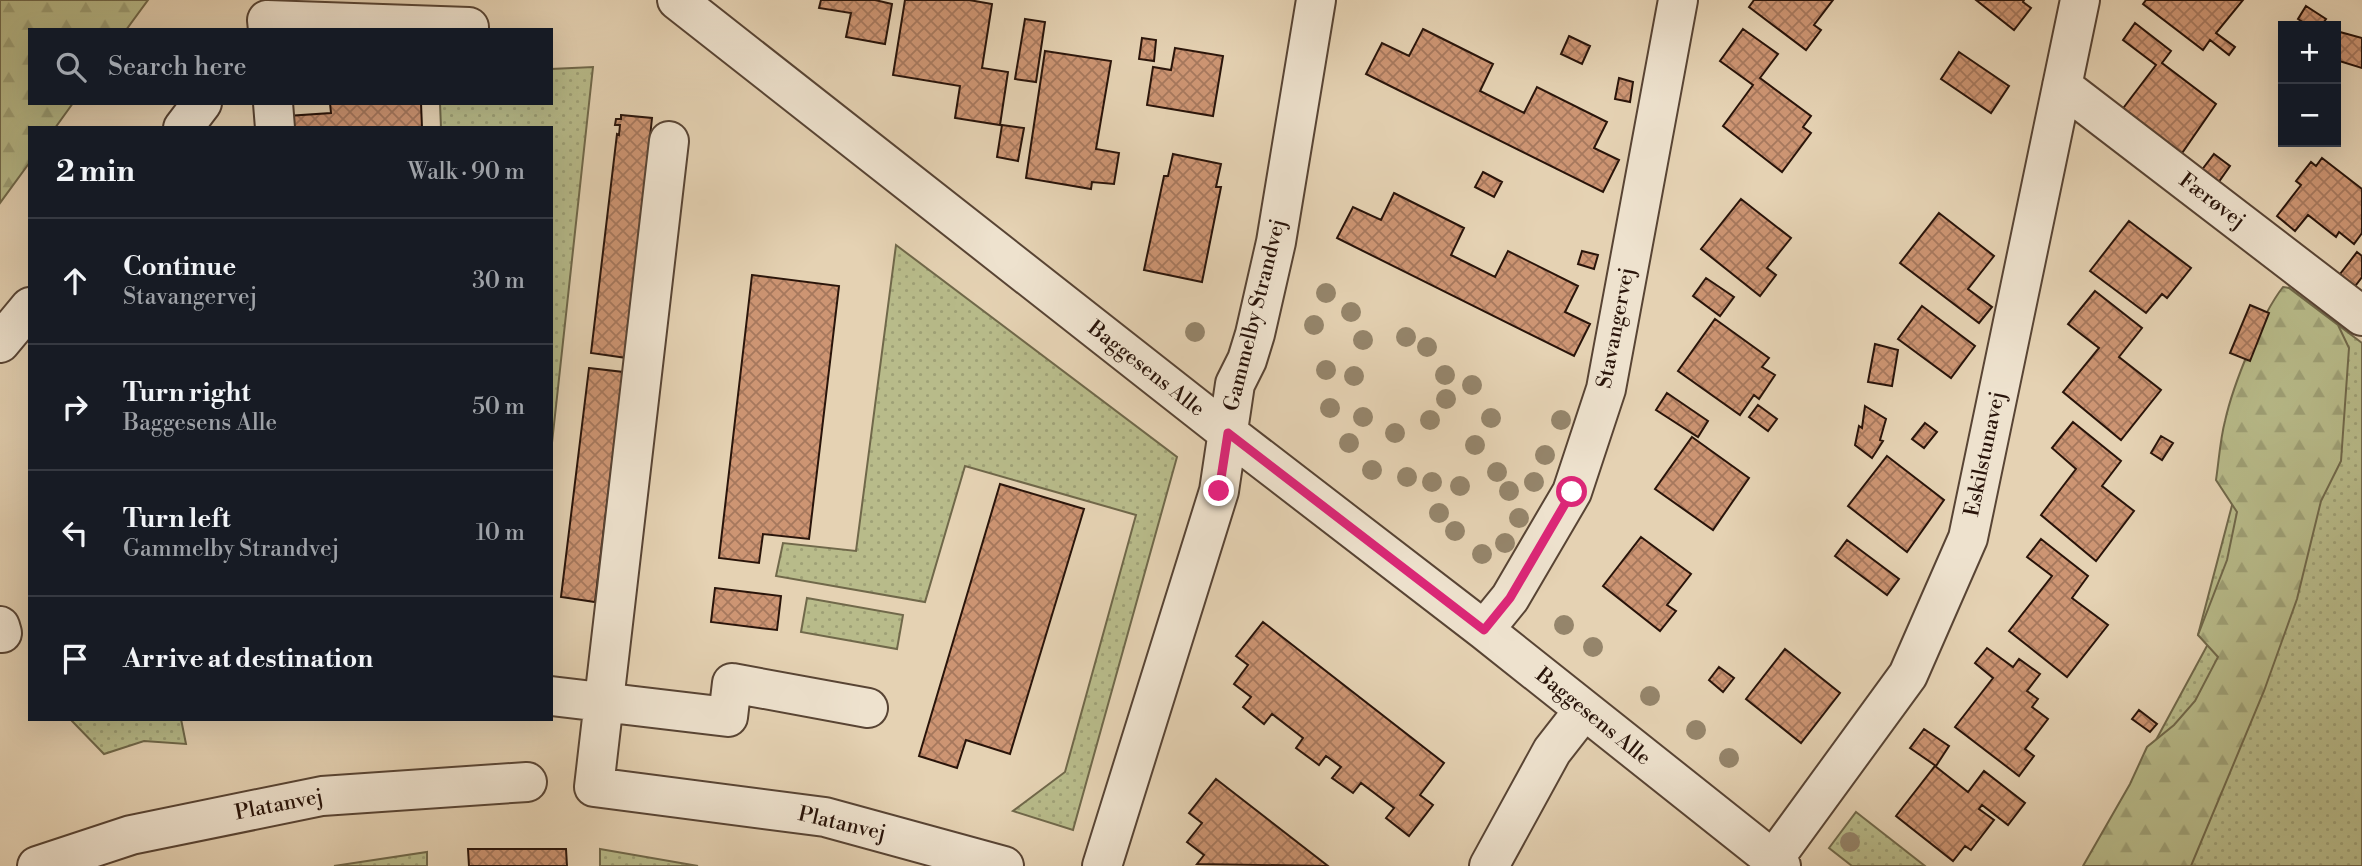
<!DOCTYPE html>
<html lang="en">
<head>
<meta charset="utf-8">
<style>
	body { margin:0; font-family:"Libre Bodoni",serif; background:#242831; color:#f1f3f6 }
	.controls { position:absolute; right:21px; top:21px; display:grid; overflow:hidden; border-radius:0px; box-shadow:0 7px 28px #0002 }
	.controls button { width:63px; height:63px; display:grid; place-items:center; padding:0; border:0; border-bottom:2px solid #363941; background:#171b24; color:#f1f3f6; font:35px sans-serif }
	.stop { position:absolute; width:21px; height:21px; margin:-16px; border:5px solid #db2777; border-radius:50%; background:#fff }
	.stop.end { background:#db2777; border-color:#fff; box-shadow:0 2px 7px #0008 }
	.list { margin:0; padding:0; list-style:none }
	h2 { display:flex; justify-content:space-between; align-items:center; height:91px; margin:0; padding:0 28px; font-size:30px }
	h2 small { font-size:23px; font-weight:400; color:#9ea1a6 }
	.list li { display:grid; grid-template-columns:46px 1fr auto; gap:21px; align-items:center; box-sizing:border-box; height:126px; padding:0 28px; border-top:2px solid #363941 }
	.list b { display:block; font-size:26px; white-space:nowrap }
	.list p { margin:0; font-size:23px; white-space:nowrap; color:#9ea1a6 }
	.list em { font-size:23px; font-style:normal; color:#9ea1a6 }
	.icon { flex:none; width:38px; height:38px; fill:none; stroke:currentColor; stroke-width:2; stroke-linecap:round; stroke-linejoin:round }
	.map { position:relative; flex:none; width:2362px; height:866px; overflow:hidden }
	.search { position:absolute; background:#171b24; box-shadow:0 7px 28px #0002; left:28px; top:28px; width:525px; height:77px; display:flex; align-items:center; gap:18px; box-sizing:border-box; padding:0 24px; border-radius:0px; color:#9ea1a6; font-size:26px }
	.panel { position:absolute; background:#171b24; box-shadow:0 7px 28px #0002; left:28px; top:126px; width:525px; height:595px; border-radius:0px }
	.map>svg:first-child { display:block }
</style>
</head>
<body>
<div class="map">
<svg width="2362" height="866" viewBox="0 0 2362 866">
	<defs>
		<pattern id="grass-dots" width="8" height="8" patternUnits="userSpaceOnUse" patternTransform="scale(1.75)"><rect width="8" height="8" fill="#b8bb8a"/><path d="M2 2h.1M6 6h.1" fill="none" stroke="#9ea076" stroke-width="1.8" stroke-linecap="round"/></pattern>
		<pattern id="forest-firs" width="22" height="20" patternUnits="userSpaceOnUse" patternTransform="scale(1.75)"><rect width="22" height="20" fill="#b8bb8a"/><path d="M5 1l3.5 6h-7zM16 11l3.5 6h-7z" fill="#9ea076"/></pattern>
		<pattern id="building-cross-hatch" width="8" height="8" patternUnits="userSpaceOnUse" patternTransform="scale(1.75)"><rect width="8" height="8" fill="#cd9573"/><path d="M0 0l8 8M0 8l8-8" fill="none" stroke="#a6785d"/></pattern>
	</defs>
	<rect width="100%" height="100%" fill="#e5d2b3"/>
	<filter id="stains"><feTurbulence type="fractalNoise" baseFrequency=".00286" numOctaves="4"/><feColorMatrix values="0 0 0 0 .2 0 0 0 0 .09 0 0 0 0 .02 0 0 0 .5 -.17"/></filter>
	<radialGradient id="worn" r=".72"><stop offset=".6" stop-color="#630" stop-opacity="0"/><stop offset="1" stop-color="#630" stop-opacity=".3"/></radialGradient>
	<path fill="url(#grass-dots)" stroke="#70684a" stroke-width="2" d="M593,67l-42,385v-324h-110l-1,-25h111v-34z
		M896,245l281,212 -104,373 -60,-19 52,-39 71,-257 -171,-49 -40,136 -149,-26 7,-33 73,8z
		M2289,288l73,55v523h-267l61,-126 52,-96 -10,-9z
		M807,598l96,17 -6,34 -96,-17z
		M70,719h111l5,25 -42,-3 -40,13z
		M1856,812l69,54h-73l-23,-18z
		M600,849l98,17h-98z
		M427,852v14h-93z"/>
	<path fill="url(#forest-firs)" stroke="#70684a" stroke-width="2" d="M0,0h148l-22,30h-96v73h43l-18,25h-25v34l-30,41z
		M2283,287l6,1 49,37 11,23 -8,113 -20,40 -24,98 -33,92 -73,175h-108l47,-82 17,-37 27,-22 21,-24 23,-44 -20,-22 29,-75 10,-48 -21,-32c3,-20 4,-40 9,-59 8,-36 36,-106 58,-134z"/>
	<path fill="url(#building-cross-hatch)" stroke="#29140a" stroke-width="2" d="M821,0h54l17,4 -7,40 -39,-7 5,-24 -32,-5z
		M905,0h64l23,4 -10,64 26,4 -8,53 -45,-7 5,-32 -67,-11z
		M1754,0h79l-19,25 7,5 -15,20 -57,-43z
		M1976,0h48l-1,2 8,6 -17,22z
		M2146,0h97l-27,33 19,14 -6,8 -19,-15 -7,10 -60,-46z
		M2306,6l20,13 -5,7h-12l-11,-7z
		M1025,19l20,3 -9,60 -21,-3z
		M2135,23l36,28 -9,12 54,41 -36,52 -59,-45 35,-46 -33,-25z
		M1423,29l70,35 -13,27 44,22 13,-26 70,35 -13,26 25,12 -16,32 -237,-118 16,-31 27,13z
		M1743,29l35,25 -18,24 51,38 -8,11 8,6 -29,39 -59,-46 30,-41 -33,-24z
		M2340,32l22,6v30l-26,-8v-12z
		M1569,36l21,10 -8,18 -21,-10z
		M1142,38l14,2 -2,21 -15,-2z
		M1175,48l48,8 -10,60 -66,-11 6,-38 18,3z
		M1045,51l66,10 -15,88 23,4 -5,31 -22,-2 -1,7 -65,-11z
		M1959,52l50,34 -18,27 -50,-34z
		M1619,78l14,4 -3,20 -15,-3z
		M330,103h91l1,25h-134l-1,-12 44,-3z
		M621,115l31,3 -25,240 -36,-5 26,-219 2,1 1,-10h-5l1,-6h5z
		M1002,125l22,3 -6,33 -21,-4z
		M1173,154l48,10 -5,23h5l-19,95 -58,-12 20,-94h4z
		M2214,154l16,12 -12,17 -17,-12z
		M2322,158l40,31v44l-8,11 -15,-12 -3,5 -28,-22 -13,16 -18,-15 24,-31 -5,-4 15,-19 5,4z
		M1483,172l19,10 -8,15 -19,-10z
		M1394,193l70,35 -13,27 44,22 13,-26 70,35 -13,26 25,12 -16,32 -237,-118 16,-31 28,13z
		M1741,199l50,39 -24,30 9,7 -16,21 -59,-47z
		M1939,213l55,43 -26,33 24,18 -13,16 -79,-60z
		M2129,221l62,47 -24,30 -5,-4 -16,19 -56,-42z
		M1582,251l16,4 -4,14 -16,-5z
		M2357,252l5,4v21l-9,12 -16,-11z
		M752,275l87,11 -30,253 -46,-5 -4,29 -40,-5z
		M1706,278l28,19 -14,19 -27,-20z
		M2095,291l47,37 -23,29 42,33 -40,50 -58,-48 36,-44 -31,-24z
		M2250,305l19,8 -19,48 -20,-8z
		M1922,306l53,40 -24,32 -53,-39z
		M1715,319l54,39 -7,9 13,8 -16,24 -5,-4 -14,20 -62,-44z
		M1875,344l23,6 -6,36 -24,-4z
		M589,368l34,4 -28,230 -34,-5z
		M1667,393l41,28 -10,16 -42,-27z
		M1758,405l19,14 -9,12 -19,-14z
		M1865,406l21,13 -6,21 3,1 -11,17 -17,-13 4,-19 3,2z
		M2073,422l48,39 -19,25 32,25 -38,50 -55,-46 35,-46 -24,-21z
		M1925,423l12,9 -13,16 -12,-9z
		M2161,436l12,7 -11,17 -11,-7z
		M1692,437l57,41 -36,52 -58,-41z
		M1887,456l57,44 -37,52 -59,-46z
		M1000,484l84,25 -74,245 -44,-14 -9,28 -38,-12z
		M1641,537l50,37 -24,31 9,6 -16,20 -57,-45z
		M2041,539l47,37 -16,22 36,27 -41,52 -58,-46 43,-55 -25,-19z
		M1847,540l52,39 -12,16 -52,-39z
		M715,588l66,8 -4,34 -66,-8z
		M1263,622l181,141 -24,32 13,10 -24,31 -23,-18 8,-10 -33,-25 -8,10 -21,-15 9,-11 -15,-11 -7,9 -23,-17 7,-10 -31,-24 -8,10 -21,-17 8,-10 -17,-13 14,-19 -12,-9z
		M1987,648l26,19 6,-8 21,15 -13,17 11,8 -6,8 16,12 -23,30 9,7 -15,20 -64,-49 38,-49 -18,-15z
		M1785,649l55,44 -39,50 -55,-44z
		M1719,667l15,11 -11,14 -14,-12z
		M2139,710l18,14 -7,8 -18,-13z
		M1924,729l25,17 -13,20 -26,-18z
		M1935,766l33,26 16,-21 41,32 -17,22 -26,-20 -3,4 15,11 -23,30 -6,-4 -12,15 -57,-45z
		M1216,779l112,87 -131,-2 7,-9 -17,-13 15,-19 -13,-10z
		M468,849h98l1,17h-98z"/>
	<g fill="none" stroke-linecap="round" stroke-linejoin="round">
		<g stroke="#584434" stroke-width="42">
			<path id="minor" d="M677,0l551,433 256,197 297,236
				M268,30l-1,-10 202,7
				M2062,86l300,230
				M273,103l2,25
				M183,128l19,-25
				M669,141l-75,646 231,30 179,49
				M0,343l30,-36
				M0,626l2,7
				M1484,630l26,-32 62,-106 34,-103 72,-389
				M551,696l177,21 4,-34 136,25
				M1773,860l135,-185 60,-137 112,-538
				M37,866l94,-31 191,-39 205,-14
				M1102,866l117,-375 16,-107 12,-24 8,-26 21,-92 40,-242
				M1489,866l63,-115 32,-41"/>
		</g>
		<use href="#minor" stroke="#eee2ce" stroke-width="38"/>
	</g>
	<g fill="#95856b">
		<circle cx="1326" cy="293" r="10"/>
		<circle cx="1351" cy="312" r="10"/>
		<circle cx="1314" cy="325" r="10"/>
		<circle cx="1195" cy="332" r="10"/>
		<circle cx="1406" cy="337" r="10"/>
		<circle cx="1363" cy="340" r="10"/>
		<circle cx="1427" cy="347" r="10"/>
		<circle cx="1326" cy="370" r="10"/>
		<circle cx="1445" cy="375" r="10"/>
		<circle cx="1354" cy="376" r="10"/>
		<circle cx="1472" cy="385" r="10"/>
		<circle cx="1446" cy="399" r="10"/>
		<circle cx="1330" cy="408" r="10"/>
		<circle cx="1363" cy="417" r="10"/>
		<circle cx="1491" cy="418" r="10"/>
		<circle cx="1430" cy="420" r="10"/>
		<circle cx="1561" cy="420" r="10"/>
		<circle cx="1395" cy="433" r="10"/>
		<circle cx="1349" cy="443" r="10"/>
		<circle cx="1475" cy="445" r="10"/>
		<circle cx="1545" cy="455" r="10"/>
		<circle cx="1372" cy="470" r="10"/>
		<circle cx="1497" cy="472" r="10"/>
		<circle cx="1407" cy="477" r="10"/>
		<circle cx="1432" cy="482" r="10"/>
		<circle cx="1534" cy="482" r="10"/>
		<circle cx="1460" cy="486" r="10"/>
		<circle cx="1509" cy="491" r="10"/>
		<circle cx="1439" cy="513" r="10"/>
		<circle cx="1519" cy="518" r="10"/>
		<circle cx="1455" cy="531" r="10"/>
		<circle cx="1505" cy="543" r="10"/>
		<circle cx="1482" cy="554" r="10"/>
		<circle cx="1564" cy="625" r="10"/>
		<circle cx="1593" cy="647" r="10"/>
		<circle cx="1650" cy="696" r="10"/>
		<circle cx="1696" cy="730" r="10"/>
		<circle cx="1729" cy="758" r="10"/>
		<circle cx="1850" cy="842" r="10"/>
	</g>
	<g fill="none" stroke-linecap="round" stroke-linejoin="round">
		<path stroke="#db2777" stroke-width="9" d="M1219,491l9,-58 256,197 26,-32 62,-106"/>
	</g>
	<g text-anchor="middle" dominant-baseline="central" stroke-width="5" stroke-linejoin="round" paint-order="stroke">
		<g font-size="21" fill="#29140a" stroke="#eee2ce">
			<text transform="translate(2212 201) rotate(37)">Færøvej</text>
			<text transform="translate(1255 315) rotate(-76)">Gammelby Strandvej</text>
			<text transform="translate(1616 328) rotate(-79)">Stavangervej</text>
			<text transform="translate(1146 369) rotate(38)">Baggesens Alle</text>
			<text transform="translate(1985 454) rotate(-78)">Eskilstunavej</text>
			<text transform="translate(1593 717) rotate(39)">Baggesens Alle</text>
			<text transform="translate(279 805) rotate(-11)">Platanvej</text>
			<text transform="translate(842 824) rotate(13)">Platanvej</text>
		</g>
	</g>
	<rect width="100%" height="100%" filter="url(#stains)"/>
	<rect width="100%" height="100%" fill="url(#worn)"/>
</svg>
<div class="controls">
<button>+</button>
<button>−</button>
</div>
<div class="stop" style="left:1572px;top:492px"></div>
<div class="stop end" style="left:1219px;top:491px"></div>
<div class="search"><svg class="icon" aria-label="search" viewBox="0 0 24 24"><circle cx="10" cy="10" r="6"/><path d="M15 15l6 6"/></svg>Search here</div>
<section class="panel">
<h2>2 min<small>Walk · 90 m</small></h2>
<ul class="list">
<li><svg class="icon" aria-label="ahead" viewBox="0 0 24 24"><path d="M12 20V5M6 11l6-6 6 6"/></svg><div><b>Continue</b><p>Stavangervej</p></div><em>30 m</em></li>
<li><svg class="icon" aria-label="right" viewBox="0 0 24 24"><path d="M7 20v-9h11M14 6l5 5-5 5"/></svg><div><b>Turn right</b><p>Baggesens Alle</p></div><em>50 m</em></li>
<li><svg class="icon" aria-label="left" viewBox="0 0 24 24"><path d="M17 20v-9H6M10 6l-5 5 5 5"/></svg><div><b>Turn left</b><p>Gammelby Strandvej</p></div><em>10 m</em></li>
<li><svg class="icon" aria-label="arrive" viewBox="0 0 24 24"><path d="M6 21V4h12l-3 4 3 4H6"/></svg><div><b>Arrive at destination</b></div></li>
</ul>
</section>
</div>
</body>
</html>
